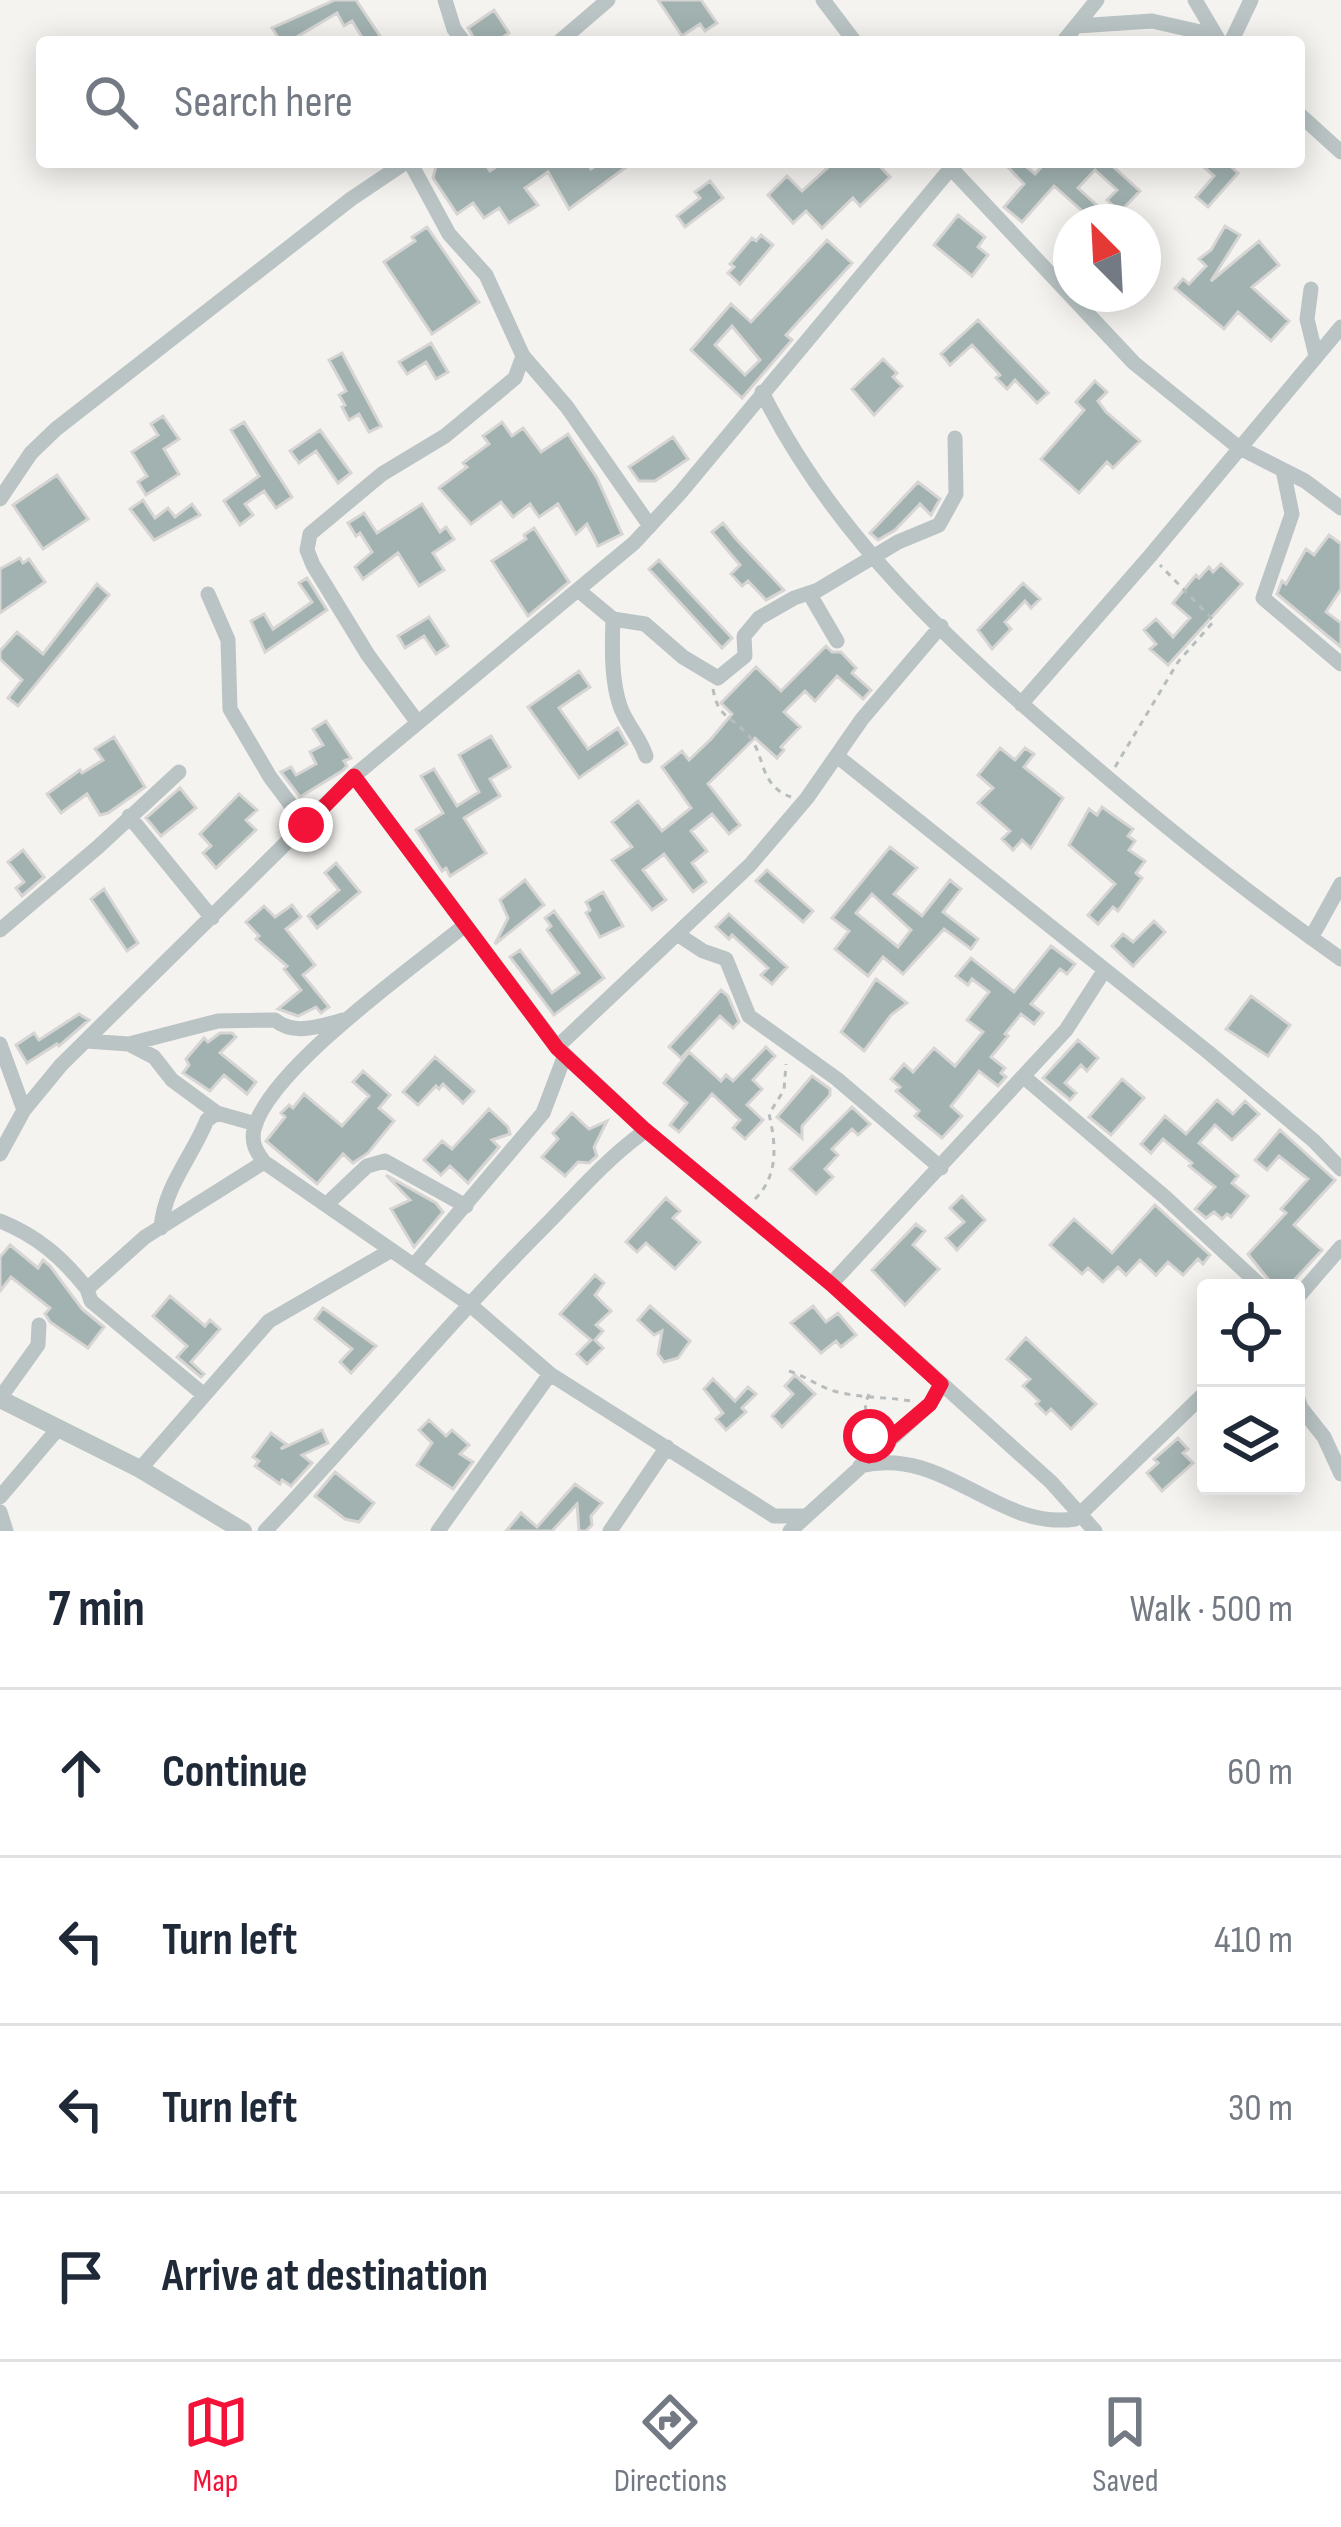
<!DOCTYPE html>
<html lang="en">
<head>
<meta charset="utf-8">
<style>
	body { margin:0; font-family:"Sofia Sans Condensed",sans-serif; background:#f2f2f3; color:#1f2937 }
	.controls { position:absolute; right:36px; bottom:36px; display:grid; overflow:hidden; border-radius:12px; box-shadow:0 6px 30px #0003 }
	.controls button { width:108px; height:108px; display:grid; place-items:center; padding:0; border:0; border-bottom:3px solid #e0e1e3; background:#fff; color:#1f2937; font:60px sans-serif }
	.compass { position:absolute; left:1053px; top:204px; width:108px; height:108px; border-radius:50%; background:#fff; box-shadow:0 6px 30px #0003; rotate:336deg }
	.stop { position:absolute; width:36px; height:36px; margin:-27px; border:9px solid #f31338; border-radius:50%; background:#fff }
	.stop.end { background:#f31338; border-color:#fff; box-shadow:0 3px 12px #0008 }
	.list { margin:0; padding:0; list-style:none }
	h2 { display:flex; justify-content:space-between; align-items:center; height:156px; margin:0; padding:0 48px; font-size:51px }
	h2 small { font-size:39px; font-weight:400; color:#747a83 }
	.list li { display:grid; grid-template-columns:78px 1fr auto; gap:36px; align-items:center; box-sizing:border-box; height:168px; padding:0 48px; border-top:3px solid #e0e1e3 }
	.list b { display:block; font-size:45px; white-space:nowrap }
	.list em { font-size:39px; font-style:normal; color:#747a83 }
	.icon { flex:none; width:66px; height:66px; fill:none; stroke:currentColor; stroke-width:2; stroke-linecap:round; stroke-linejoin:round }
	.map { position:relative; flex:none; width:1341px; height:1531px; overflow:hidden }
	.search { position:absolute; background:#fff; box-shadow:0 6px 30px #0003; left:36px; right:36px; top:36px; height:132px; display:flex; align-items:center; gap:30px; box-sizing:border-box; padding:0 42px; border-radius:12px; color:#747a83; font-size:45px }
	.sheet { height:828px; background:#fff }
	nav { display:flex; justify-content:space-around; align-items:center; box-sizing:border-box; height:168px; border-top:3px solid #e0e1e3; background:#fff; font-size:33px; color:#747a83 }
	nav a { display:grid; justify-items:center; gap:6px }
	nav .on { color:#f31338 }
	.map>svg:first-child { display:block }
</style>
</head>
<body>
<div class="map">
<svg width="1341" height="1531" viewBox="0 0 1341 1531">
	<rect width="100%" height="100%" fill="#f5f3f0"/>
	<path fill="#a1b2b1" stroke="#d6d5d3" stroke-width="3" fill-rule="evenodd" d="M335,0h21l28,42h-19l-13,-21 -8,5 -7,-13 -42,25 3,4h-17l-9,-14z
		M658,0h43l16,23 -12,8 -5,-7 -18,12z
		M494,10l15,23 -13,9h-20l-8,-14z
		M437,162h47l6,9 13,-9h83l5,7 10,-7h32l-64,47 -21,-37 -23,16 13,17 -29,18 -10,-15 -15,10 -11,-15 -16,11 -24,-36z
		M834,162h42l14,15 -30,29 -7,-8 -31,30 -16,-17 -13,12 -25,-28 19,-19 15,15z
		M1003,162h18l14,12 11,-12h62l32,29 -20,21 -13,-12 10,-10 -22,-20 -17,18 21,19 -10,10 -35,-31 -32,36 -18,-15 20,-23z
		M1198,162h28l12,11 -30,34 -12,-10 18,-21z
		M710,181l13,17 -38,29 -8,-11 23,-18 -5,-6z
		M958,215l27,22 -7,10 10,8 -16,21 -38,-31z
		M1225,226l15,9 -29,46 48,-40 20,24 -27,22 37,34 -18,20 -33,-29 -14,17 -49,-41 8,-9 6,5 17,-18 -7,-7 12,-9z
		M427,227l52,75 -47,32 -48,-72 31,-21 -3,-4z
		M761,235l12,10 -33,39 -12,-11 6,-6 -4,-3 22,-26 4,3z
		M827,240l25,23 -66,72 6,5 -50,58 -51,-48 40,-46 20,18zM732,326l28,34 -15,15 -30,-30z
		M978,320l70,73 -11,10 -22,-23 -8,9 -11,-11 4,-3 -28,-30 -22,20 -9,-11z
		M431,343l17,29 -12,7 -10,-17 -19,12 -8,-12z
		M342,353l39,73 -12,6 -10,-18 -10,6 -7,-13 3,-2 -6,-10 7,-4 -17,-31z
		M883,359l14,14 -4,4 9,9 -28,29 -22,-26z
		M1095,381l12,11 -9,9 8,11 34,29 -27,27 -6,-6 -28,31 -38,-34 43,-49 -8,-8z
		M163,416l16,23 -15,10 15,25 -33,21 -8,-13 9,-6 -15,-24 26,-17 -7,-11z
		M244,422l48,75 -16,11 -12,-17 -19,13 8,11 -13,10 -16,-24 35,-25 -28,-46z
		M502,422l10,14 11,-8 18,24 27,-18 29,44 25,56 -24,12 -11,-22 -11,10 -18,-30 -19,13 -9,-13 -17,13 -12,-15 -30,22 -32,-36 28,-21 -4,-4 26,-19 -6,-8z
		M320,430l31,43 -13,10 -22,-32 -17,12 -9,-12z
		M673,437l15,22 -33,22h-16l-10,-14z
		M57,475l31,44 -45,30 -30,-44z
		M918,482l22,17 -9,16 -11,-11 -25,26 -17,10 -8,-7z
		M143,500l12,18 13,-10 7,9 17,-13 8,11 -46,25 -24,-31z
		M422,504l18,28 6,-5 8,12 -21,14 11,17 -25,16 -21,-33 -35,26 -8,-12 17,-15 -12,-19 -4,3 -8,-13 16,-10 13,20z
		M723,523l13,16 48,51 -18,10 -18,-19 -6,5 -11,-12 9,-9 -28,-33z
		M534,528l35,54 -41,34 -36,-55 34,-22 -2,-4z
		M1329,535l12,9v45l-15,23 15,11v24l-64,-53 5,-13 4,3 20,-35 8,6z
		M20,558l3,5 6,-4 16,23 -45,31v-44z
		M659,560l73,78 -10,10 -73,-79z
		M1221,564l21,20 -74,81 -18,-16 6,-5 -12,-14 12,-11 17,18 17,-19 -17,-15 23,-28 3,3 10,-11 4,5z
		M307,578l20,32 -62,42 -14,-31 13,-7 9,15 39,-27 -13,-19z
		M1023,583l17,16 -9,9 -6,-7 -20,21 6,7 -19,20 -14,-19z
		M97,584l12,11 -91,111 -10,-8 14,-18 -22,-21v-8l17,-19 26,22z
		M429,617l19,29 -12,8 -12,-18 -19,12 -7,-12z
		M826,646l6,6h9l15,16 -4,5 19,17 -8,9 -26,-23 -22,25 -10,-10 -21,21 16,15 -19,20 3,3 -7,8 -22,-20 -47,46 32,41 -11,9 -17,-20 -21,17 16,20 -15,12 14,19 -13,10 -29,-38 -21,16 23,30 -14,10 -40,-50 20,-13 -20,-25 26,-21 24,30 29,-23 -29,-41 20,-16 7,9 22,-21 21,-25 -11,-11 35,-36 25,24z
		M579,671l11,16 -31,21 29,41 30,-21 9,16 -48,34 -51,-71z
		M326,721l25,37 -7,3 3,5 -5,5 -42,26 -19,-25 10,-5 5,8 20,-11 -6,-12 13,-7 -10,-16z
		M491,736l19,31 -20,12 10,17 -36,22 22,35 -36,23 -4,-8 -4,3 -26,-41 27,-17 -22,-37 13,-7 23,37 22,-14 -20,-37z
		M114,737l31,50 -37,26 -8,2 -13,-21 -26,19 -14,-19 33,-24 2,3 21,-13 -8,-11z
		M1000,748l15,12 10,-12 9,6 -10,13 39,31 -32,50 -9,-8 -9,10 -11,-11 8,-8 -32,-28 15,-15 -15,-13z
		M180,788l16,20 -35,28 -15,-18z
		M239,794l18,16 -11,10 10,10 -40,38 -13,-15 8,-7 -11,-12z
		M1102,807l31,22 -5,7 7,5 -6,9 16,11 -9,12 6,5 -24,33 -5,-4 -15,17 -10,-9 27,-31 -46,-39 20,-36 8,6z
		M890,847l27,21 -23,26 28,22 28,-36 11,9 -18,23 35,27 -7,10 -27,-20 -41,45 -20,-17 -15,19 -33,-27 14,-18 -17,-13zM872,894l39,36 -13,17 -42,-34z
		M23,850l21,27 -22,19 -6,-8 8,-6 -16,-20z
		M336,863l24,29 -43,36 -9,-12 31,-26 -14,-17z
		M767,870l46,41 -10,11 -47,-41z
		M525,880l19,25 -49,39 13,-26 -8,-18z
		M104,889l34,54 -11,8 -36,-52z
		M603,892l20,34 -23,11 -14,-24 4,-3 -4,-8z
		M292,905l9,12 -15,12 29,36 -12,10 26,32 -8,6 -5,-6 -18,9 -20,-7 23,-19 -17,-21 3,-3 -31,-27 3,-3 -13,-14 18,-16 11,11z
		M554,911l50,67 -50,37 -44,-58 10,-7 32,43 27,-20 -32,-43 4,-4 -6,-8z
		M729,914l58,53 -15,17 -11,-9 7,-7 -36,-33 -3,4 -13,-12z
		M1154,921l11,11 -32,34 -21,-20 11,-12 10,8z
		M1051,946l24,18 -8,10 -7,-5 -29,35 12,9 -9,11 -13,-10 -16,20 3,2 -17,21 14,11 -4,5 5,4 -8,9 -19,-15 -28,35 11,10 -20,22 -27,-22 4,-5 -23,-20 4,-4 -9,-8 13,-15 9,8 21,-24 21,18 28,-34 -16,-12 22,-28 -17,-13 -4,6 -12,-9 15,-18 43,34z
		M876,979l31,24 -16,12 -27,36 -23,-19z
		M721,990l7,6 11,26 -6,6 -13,-12 -39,42 -12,-11z
		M1251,996l39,29 -22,31 -42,-27z
		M79,1014l10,6 -30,26 -2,-2 -30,19 -11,-18 18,-12 5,7z
		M220,1033h12l4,4 -16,16 36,29 -9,12 -23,-19 -14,16 -27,-18 6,-8 -3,-6 18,-21 4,4z
		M1078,1040l20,18 -11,13 -6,-6 -16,18 11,10 -6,7 -27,-22z
		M766,1047l9,9 -22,24 9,9 -15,16 16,15 -18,19 -12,-11 7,-8 -28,-26 -33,38 -9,-7 17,-22 -23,-20 25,-31 32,29 5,-6 7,6z
		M435,1057l39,34 -11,12 -20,-19 -4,5 -3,-3 -18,19 -15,-13z
		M363,1071l27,24 -11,13 15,13 -26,32 -15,10 -10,-9 -26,30 -51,-43 19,-24 -4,-4 8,-8 4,3 11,-14 38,32 27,-30 -16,-14z
		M812,1076l18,13v6l-28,31v12l-25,-21z
		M1122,1079l22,19 -33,37 -22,-18z
		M1217,1100l16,14 12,-13 14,13 -27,26 -17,-15 -16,18 39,33 -6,7 16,13 -17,21 -4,-3 -5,5 -8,-7 -8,6 -11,-9 20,-22 -26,-21 3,-3 -29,-24 -12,14 -10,-9 24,-28 21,18z
		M852,1107l18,17 -12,11 -6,-6 -20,20 6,6 -13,14 8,8 -17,17 -26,-25z
		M489,1109l19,18 2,7 -18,6 7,7 -31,36 -18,-17 -9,9 -17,-15 18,-19 10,8z
		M572,1113l17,16 18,-8 -13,26 3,9 -8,7 -11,-1 -13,14 -23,-19 16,-18 -5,-6z
		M1280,1130l55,50 -41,45 28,25 -35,38h-12l-27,-34 38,-41 -5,-4 27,-30 -29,-23 -12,14 -12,-10z
		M386,1175l50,28 7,9 -29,35 -23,-38 19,-9z
		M962,1196l23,24 -28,30 -11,-12 18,-16 -14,-14z
		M666,1198l14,13 -7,7 27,24 -25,27 -29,-26 -9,9 -11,-10z
		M1155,1205l55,50 -7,9 -5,-5 -15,16 -15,-13 -12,13 -16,-15 -14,15 -8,-8 -15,15 -15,-14 -6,6 -32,-29 24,-26 38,34z
		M916,1224l9,7 -12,14 26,24 -34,36 -33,-35z
		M10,1245l28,23 5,-8 7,6 32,43 22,18 -16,21 -38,-26 -5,-8 5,-6 -39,-31 -11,14v-34z
		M595,1275l9,8 -9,12 16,16 -15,14 7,6 -8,9 8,8 -16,16 -10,-10 14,-14 -31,-26z
		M170,1296l35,30 5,-6 10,9 -29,33 13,12 -3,3 -24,-20 10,-11 -34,-30z
		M650,1306l40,35 -12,17 -14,4 -6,-8 4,-23 -8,4 -16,-15z
		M813,1306l13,16 12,-9 18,22 -15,12 -5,-6 -15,12 -30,-30z
		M323,1308l53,38 -25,27 -11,-11 12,-13 -37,-30z
		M1026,1338l70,66 -25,25 -20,-20 -5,5 -10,-10 3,-3 -16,-15 7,-7 -23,-20z
		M795,1375l20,19 -33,33 -10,-11 21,-22 -8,-8z
		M713,1379l22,22 13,-14 8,7 -14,14 4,4 -20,18 -10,-11 7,-6 -19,-24z
		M429,1420l17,16 6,-6 17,15 -9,9 13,8 -20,27 -36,-24 15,-22 -13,-13z
		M322,1430l6,13 -26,12 10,8 -21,23 -9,-6 -2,4 -25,-18 4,-5 -6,-4 18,-24 15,11 -5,5z
		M1178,1438l10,11 -5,4 10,10 -31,28 -15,-18 11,-10 -4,-4z
		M335,1472l39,31 -15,19 -14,-3 -30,-23z
		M575,1484l27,19 -11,13 1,9 -6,6h-7l-2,-27 -25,27h-46l15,-18 16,14z"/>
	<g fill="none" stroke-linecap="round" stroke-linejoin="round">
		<path stroke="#b7bdbd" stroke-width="3" stroke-dasharray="6 6" stroke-linecap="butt" d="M713,689c5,29 17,26 35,46 18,20 10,50 43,62
			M1115,767l63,-105 36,-41 -54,-56
			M755,1199c24,-24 21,-55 14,-85l15,-24 2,-26
			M789,1371c19,6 32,18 53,22 22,5 46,4 69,8
			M869,1394l-4,10 5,32"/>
		<path stroke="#bac4c4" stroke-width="15" d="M445,0l9,29 10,13
			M823,0l32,42
			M1195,0l23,39
			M1077,26l75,-5 62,14
			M559,42l49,-42
			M1063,42l34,-42
			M1231,42l20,-42
			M1299,114l42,38
			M410,162l39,72 37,41 37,81 -8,22 -70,58 -63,38 -72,60 -3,16 6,15 55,90 50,68
			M947,164l187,199 104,84 67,34 36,27
			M1311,289l-4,30 9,37
			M523,356l44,51 83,119
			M762,392c72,145 190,253 312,357 86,74 174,145 267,210
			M1283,470l9,44 -29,84 78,66
			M0,499l31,-46 25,-24 295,-230 55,-37
			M578,590l35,29 32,5 38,33 35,21 27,-22 -1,-20 15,-18 35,-20 24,-8 80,-48 41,-17 17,-31 -1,-56
			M809,593l28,48
			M208,594l20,46 2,69 40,68 36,48
			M613,619c-1,28 -2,60 7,87 6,18 20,31 26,50
			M1021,704l129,-148 191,-229
			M837,756l371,296 106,89 27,28
			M354,776l203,271 86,81 188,156 220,198 44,49
			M129,816l83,102
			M465,925c-51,42 -195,143 -211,204 -3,14 2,22 10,33l204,141 82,71 224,142h30
			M0,930l98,-83 81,-75
			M677,934l26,17 23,8 23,57 88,63 104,89
			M1311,938l30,-54
			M86,1041l43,3 25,13 18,23 45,33 39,11
			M0,1044l24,66
			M129,1044l89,-23 57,-1c19,16 46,6 68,0
			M557,1047l193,-182 57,-67 55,-79 79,-93
			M1024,1077l142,121 97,90
			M0,1154l24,-44 37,-45 293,-289 280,-233 47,-51 275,-330
			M328,1203l39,-37 18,-5 81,45
			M0,1221c37,15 62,36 87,68
			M161,1228c3,-41 31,-71 46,-108l10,-7
			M415,1264l128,-151 22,-58
			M831,1284l235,-254 38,-59
			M1296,1299l45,-52
			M1296,1393l5,15 23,29 17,37
			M204,1395l-113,-94 -4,-12 58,-52 119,-75
			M0,1398l38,-53 1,-20
			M860,1466c85,-21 137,65 215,53l131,-127
			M140,1469l129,-148 121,-70
			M0,1497l57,-67
			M0,1512l6,19
			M265,1531c94,-99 180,-205 276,-301 33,-33 62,-68 100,-96l2,-6
			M438,1531l112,-157
			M610,1531l57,-84
			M790,1531l140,-127 12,-20"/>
		<path stroke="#bac4c4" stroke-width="18" d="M0,1399l140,70 103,62"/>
	</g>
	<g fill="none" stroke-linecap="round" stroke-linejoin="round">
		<path stroke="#f31338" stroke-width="15" d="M306,825l48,-49 203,272 86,80 188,156 110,100 -11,20 -61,52 1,-20"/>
	</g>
</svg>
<div class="controls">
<button><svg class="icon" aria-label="locate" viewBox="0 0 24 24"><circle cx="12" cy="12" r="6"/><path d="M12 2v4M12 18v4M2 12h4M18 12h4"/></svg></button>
<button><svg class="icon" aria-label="layers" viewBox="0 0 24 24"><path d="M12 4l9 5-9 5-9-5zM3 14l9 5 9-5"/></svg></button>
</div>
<svg class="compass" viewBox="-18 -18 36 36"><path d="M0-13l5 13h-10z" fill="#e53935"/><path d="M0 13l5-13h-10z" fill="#747a83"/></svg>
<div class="stop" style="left:870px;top:1436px"></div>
<div class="stop end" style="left:306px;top:825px"></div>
<div class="search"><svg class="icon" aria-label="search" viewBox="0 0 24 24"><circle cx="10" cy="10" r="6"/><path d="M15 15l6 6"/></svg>Search here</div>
</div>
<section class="sheet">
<h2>7 min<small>Walk · 500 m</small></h2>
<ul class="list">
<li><svg class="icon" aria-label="ahead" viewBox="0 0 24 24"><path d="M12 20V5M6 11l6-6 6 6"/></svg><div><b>Continue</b></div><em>60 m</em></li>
<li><svg class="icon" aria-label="left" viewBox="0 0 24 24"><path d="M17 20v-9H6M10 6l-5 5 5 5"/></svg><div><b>Turn left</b></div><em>410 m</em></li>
<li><svg class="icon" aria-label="left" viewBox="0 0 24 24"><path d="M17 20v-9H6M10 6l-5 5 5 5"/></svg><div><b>Turn left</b></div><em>30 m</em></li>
<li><svg class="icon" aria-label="arrive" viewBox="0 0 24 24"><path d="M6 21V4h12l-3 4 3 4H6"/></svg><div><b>Arrive at destination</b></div></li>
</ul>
</section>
<nav>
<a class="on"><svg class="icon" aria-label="map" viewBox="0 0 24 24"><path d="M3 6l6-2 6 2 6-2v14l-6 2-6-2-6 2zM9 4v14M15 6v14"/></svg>Map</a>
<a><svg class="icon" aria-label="directions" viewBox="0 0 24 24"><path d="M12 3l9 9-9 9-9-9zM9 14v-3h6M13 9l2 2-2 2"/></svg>Directions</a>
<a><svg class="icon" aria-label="saved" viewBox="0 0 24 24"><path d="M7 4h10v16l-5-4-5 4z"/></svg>Saved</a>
</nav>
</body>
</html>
